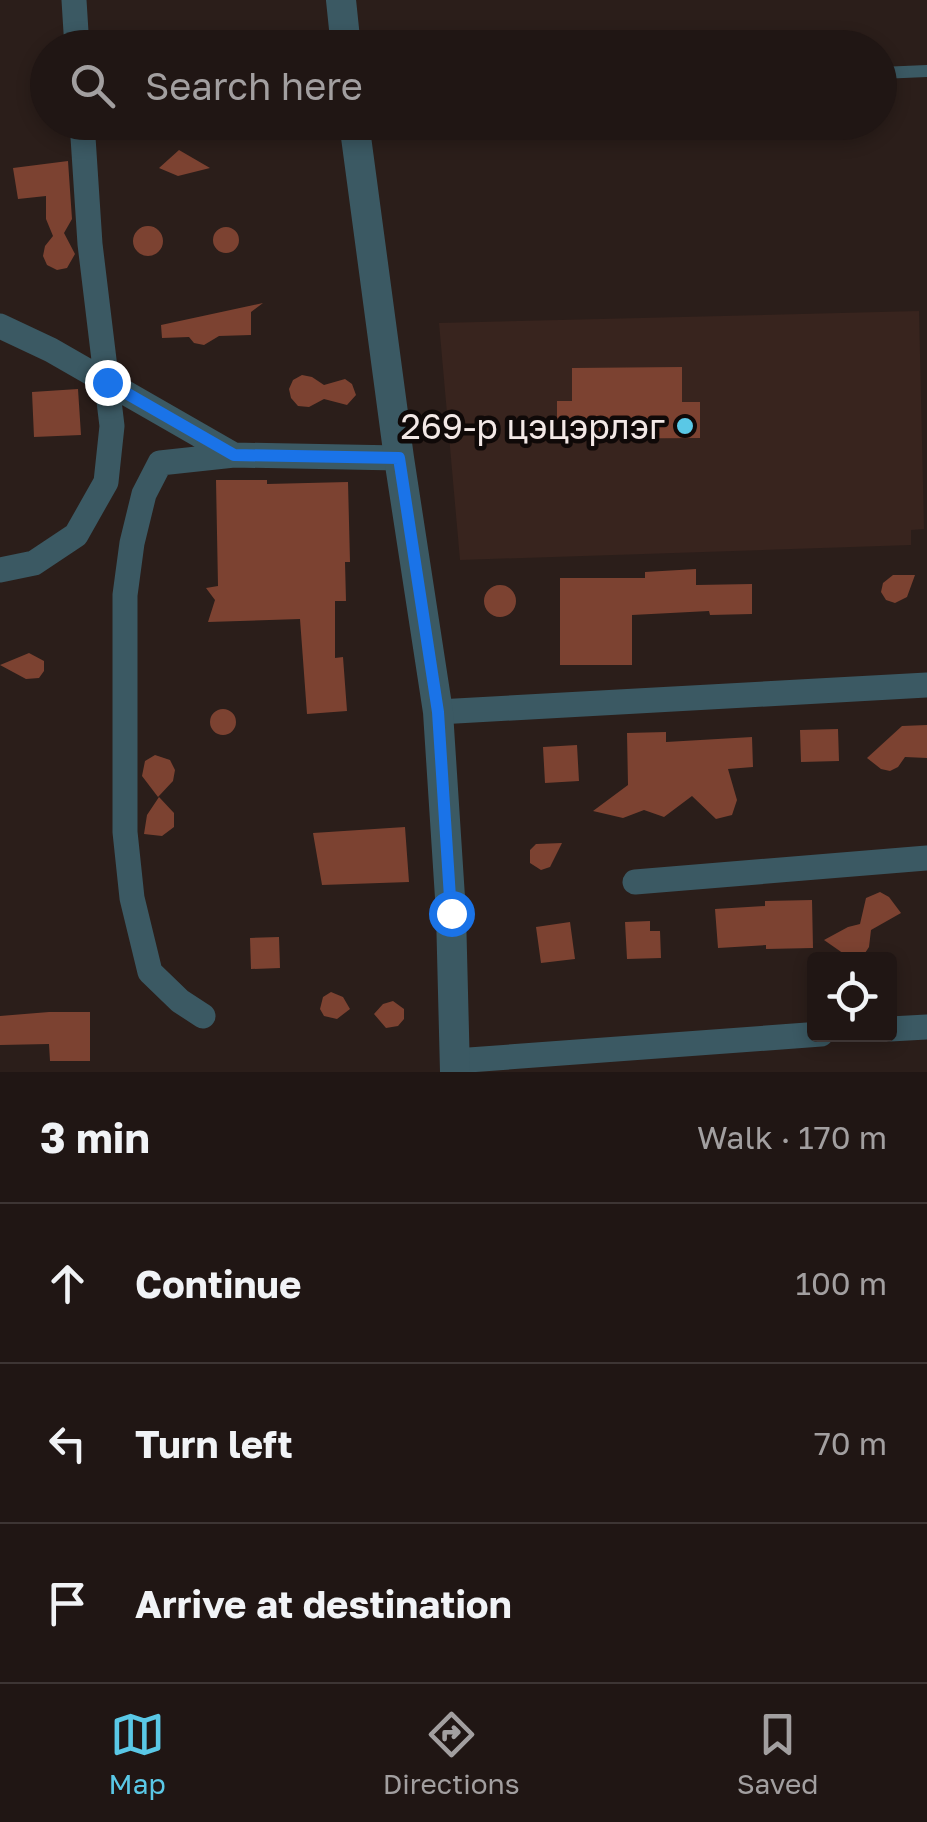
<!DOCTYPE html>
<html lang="en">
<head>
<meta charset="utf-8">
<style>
	body { margin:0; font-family:"Golos Text",sans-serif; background:#281f1d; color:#f1f3f6 }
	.controls { position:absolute; right:30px; bottom:30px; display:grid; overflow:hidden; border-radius:10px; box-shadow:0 5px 15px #0003 }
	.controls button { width:90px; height:90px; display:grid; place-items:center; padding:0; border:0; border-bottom:2px solid #3d3534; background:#201614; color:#f1f3f6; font:50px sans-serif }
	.stop { position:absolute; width:30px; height:30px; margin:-22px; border:8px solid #1a73e8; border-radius:50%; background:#fff }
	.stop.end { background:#1a73e8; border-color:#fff; box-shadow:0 2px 10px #0008 }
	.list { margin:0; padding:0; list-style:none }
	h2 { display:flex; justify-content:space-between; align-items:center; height:130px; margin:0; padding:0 40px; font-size:42px }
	h2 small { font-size:32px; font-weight:400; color:#a29fa0 }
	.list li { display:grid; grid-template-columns:65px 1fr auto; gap:30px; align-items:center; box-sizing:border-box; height:160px; padding:0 40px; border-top:2px solid #3d3534 }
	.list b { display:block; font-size:38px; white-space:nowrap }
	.list em { font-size:32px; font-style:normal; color:#a29fa0 }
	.icon { flex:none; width:55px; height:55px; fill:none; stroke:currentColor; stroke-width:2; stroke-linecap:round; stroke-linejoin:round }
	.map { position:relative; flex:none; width:927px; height:1072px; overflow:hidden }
	.search { position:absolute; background:#201614; box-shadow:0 5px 15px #0003; left:30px; right:30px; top:30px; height:110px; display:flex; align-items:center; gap:25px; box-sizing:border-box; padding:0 35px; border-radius:55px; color:#a29fa0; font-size:38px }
	.sheet { height:610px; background:#201614 }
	nav { display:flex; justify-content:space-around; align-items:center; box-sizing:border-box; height:140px; border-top:2px solid #3d3534; background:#201614; font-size:28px; color:#a29fa0 }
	nav a { display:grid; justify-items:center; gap:5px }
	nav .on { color:#5ac8e6 }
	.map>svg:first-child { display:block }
</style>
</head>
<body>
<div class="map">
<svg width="927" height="1072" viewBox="0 0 927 1072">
	<rect width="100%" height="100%" fill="#2b1e1a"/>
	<path fill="#38241e" d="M919,311l5,218 -13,1v15l-451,15 -21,-237z"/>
	<path fill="#7c4231" d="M179,150l31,18 -32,8 -19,-8z
		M68,161l4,58 -8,14 11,21 -8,14 -10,2 -10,-5 -4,-9 2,-10 8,-10 -7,-17v-23l-28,3 -5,-31z
		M133 241a15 15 0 1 1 30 0a15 15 0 1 1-30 0Z
		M213 240a13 13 0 1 1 26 0a13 13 0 1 1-26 0Z
		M263,303l-12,9v23l-32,1 -15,9 -10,-2 -5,-6 -27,1 -1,-13z
		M682,367v35h18v36l-143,1v-38h15v-33z
		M302,375l10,2 12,8 21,-6 7,5 4,11 -9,10 -23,-6 -15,8 -11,-1 -7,-8 -2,-9 4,-9z
		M78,389l3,46 -47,2 -2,-45z
		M216,480h51v4l81,-2 2,80h-5l1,39h-11v57l8,-1 4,54 -40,3 -7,-95 -92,3 7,-22 -9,-12 12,-2z
		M696,569v16l56,-1v30l-42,1 -1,-4 -77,4v50h-72v-87h85v-6z
		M893,575h22l-8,22 -12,6 -9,-3 -5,-8 2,-9z
		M484 601a16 16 0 1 1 32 0a16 16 0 1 1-32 0Z
		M29,653l15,8v10l-5,7 -13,1 -26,-14z
		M210 722a13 13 0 1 1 26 0a13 13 0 1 1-26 0Z
		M927,725v33l-22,-1 -7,10 -8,4 -9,-2 -14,-11 35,-32z
		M838,729l1,32 -38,1 -1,-32z
		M666,732v10l86,-5 1,30 -25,2 9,31 -5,15 -16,4 -24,-23 -28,21 -20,-7 -21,8 -30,-7 35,-26 -1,-52z
		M577,745l2,36 -34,2 -2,-36z
		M155,755l15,5 5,10 -2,11 -15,16 -16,-21 3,-15z
		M159,797l15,16v14l-12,9 -18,-2 3,-19z
		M405,827l4,55 -87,3 -9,-52z
		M562,843l-12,24 -9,3 -11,-7v-13l6,-6z
		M880,892l9,5 12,16 -30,17 -2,17 -6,9h-16l-23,-16 24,-13 12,-3 6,-26z
		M812,900l1,48 -47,1v-4l-48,3 -3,-39 50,-3v-5z
		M650,921v10h10l1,27 -34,1 -2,-37z
		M570,922l5,37 -34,4 -5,-36z
		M279,937l1,31 -29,1 -1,-31z
		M331,992l12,5 7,12 -13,10 -13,-3 -4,-7 3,-12z
		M393,1001l11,8v10l-6,7 -12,2 -12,-14 9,-10z
		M49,1012h41v49h-40l-1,-17 -49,1v-29z"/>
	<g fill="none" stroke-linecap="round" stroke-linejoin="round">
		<path stroke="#3b5963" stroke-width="12" d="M880,73l47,-2"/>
		<path stroke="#3b5963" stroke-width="25" d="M74,0l3,48
			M0,326l51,24 183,105 165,3
			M0,570l34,-7 42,-28 30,-53 6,-56 -22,-182 -8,-122
			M438,712l489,-27
			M635,882l292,-24
			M203,1016l-23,-15 -30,-29 -18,-74 -7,-66v-237l7,-52 12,-49 16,-31 74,-8
			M890,1029l37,-2
			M455,1061l366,-27"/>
		<path stroke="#3b5963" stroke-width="30" d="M341,0l5,48
			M354,122l45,336 39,254 13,201 4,159"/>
	</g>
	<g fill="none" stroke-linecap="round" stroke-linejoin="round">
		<path stroke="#1a73e8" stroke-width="12" d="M107,382l127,73 165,3 39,254 13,201"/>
	</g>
	<circle fill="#5ac8e6" stroke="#0f0908" stroke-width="4" cx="685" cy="426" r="10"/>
	<g text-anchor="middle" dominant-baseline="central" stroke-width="9" stroke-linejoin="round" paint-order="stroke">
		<g font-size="35" fill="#f2e8e6" stroke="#0f0908" text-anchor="end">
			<text x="665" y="426">269-р цэцэрлэг</text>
		</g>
	</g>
</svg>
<div class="controls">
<button><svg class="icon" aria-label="locate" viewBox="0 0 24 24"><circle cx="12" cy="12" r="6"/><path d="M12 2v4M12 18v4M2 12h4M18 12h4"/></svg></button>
</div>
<div class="stop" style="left:451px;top:913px"></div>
<div class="stop end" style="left:107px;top:382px"></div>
<div class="search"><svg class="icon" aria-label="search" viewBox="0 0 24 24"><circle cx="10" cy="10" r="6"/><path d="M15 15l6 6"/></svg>Search here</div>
</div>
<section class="sheet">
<h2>3 min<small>Walk · 170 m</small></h2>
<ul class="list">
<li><svg class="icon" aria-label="ahead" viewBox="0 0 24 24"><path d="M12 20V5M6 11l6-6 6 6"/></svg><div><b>Continue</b></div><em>100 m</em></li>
<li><svg class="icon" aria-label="left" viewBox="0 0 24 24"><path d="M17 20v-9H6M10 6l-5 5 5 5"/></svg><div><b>Turn left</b></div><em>70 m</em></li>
<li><svg class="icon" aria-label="arrive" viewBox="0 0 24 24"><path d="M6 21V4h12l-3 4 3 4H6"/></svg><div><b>Arrive at destination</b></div></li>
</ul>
</section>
<nav>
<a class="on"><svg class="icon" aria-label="map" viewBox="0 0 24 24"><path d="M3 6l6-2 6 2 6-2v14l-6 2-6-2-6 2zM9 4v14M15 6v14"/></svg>Map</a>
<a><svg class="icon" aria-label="directions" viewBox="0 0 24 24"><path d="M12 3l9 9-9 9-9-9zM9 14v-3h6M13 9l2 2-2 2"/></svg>Directions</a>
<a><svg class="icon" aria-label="saved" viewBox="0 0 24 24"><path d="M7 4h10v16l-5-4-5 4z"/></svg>Saved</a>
</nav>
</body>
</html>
